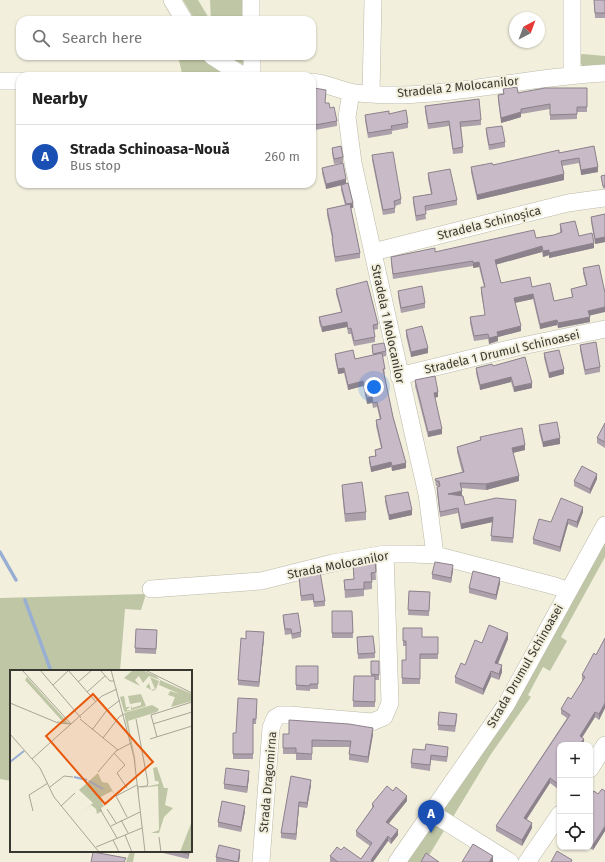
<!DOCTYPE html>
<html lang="en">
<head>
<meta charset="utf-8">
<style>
	body { margin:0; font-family:"Fira Sans",sans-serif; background:#f6f6f6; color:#222 }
	.controls { position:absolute; right:12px; bottom:12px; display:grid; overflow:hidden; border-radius:8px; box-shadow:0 1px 3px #0004 }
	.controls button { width:36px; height:36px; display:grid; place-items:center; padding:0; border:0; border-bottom:1px solid #e0e0e0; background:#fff; color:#222; font:20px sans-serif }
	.compass { position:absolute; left:509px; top:12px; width:36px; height:36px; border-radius:50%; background:#fff; box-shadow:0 1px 3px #0004; rotate:41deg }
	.you { position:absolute; left:374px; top:387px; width:14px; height:14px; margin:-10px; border:3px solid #fff; border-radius:50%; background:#1a73e8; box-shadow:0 0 0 6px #1a73e833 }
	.badge { display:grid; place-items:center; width:26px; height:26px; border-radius:50%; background:#111827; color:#fff; font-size:13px; font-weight:700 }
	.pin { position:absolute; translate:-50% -33px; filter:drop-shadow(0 1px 2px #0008) }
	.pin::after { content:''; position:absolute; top:21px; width:14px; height:12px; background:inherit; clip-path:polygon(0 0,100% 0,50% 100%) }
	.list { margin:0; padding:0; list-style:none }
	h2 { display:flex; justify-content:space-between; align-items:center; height:52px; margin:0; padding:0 16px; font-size:17px }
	h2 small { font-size:13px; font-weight:400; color:#767676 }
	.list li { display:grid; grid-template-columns:26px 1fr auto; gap:12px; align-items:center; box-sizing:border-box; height:64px; padding:0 16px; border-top:1px solid #e0e0e0 }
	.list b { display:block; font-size:15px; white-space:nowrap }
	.list p { margin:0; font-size:13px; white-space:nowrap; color:#767676 }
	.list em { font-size:13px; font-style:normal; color:#767676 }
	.icon { flex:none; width:22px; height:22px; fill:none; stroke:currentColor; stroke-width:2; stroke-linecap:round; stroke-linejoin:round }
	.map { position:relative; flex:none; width:605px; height:862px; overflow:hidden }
	.search { position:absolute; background:#fff; box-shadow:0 1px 3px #0004; left:16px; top:16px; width:300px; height:44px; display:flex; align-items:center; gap:10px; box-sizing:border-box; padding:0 14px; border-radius:12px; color:#767676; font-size:15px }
	.panel { position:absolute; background:#fff; box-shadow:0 1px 3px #0004; left:16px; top:72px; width:300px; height:116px; border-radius:12px }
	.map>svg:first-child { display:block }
</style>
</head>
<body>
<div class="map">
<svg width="605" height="862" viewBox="0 0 605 862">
	<rect width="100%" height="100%" fill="#f2efdd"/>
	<path fill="#bfc6a5" d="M183,0h15l12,20h-15z
		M210,0h35v20h-34z
		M583,54l22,2v14h-22l-4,-15z
		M178,56h23l24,20h-22l-21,-3z
		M226,56h20v10z
		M605,536v21l-44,80 6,4 -17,30 -7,-4 -15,28 3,2 -40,57 -38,63 -7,-4 -2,-8z
		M146,594l-5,16 -16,-1 -5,62h-109v110l-11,-2v-181z
		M433,821l12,8 -20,33h-21z
		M130,851h5l-2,11h-7z"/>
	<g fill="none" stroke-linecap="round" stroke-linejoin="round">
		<path stroke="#98aed2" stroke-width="3.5" d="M0,552l16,28
			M25,600l26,71"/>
		<g stroke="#bcb9a8" stroke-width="18">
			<path id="minor" d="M172,0l12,20
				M251,0v20
				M212,56l25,16 9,4
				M252,56v20
				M572,74v-74
				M0,81h20
				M312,82c13,1 25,7 38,10 17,3 35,3 52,3 68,-2 135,-19 203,-22
				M351,92l-4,25 6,46 65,292 9,39 8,61
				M371,94l2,-94
				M373,252l195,-49 37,-5
				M399,376l118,-29 88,-18
				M151,589l110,-8 72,-18 52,-9h28l22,1 120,31 14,5
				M590,769l15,-24
				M432,813l78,49
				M261,862l10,-134 4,-10 5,-3h10l82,7 12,-5 6,-14 -5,-149
				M397,862l109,-157 99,-180
				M527,862l33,-48"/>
		</g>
		<use href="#minor" stroke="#fff" stroke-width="17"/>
	</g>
	<path fill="#aca0ab" d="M594,0h11v18h-10z
		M587,88v24h-10v7l-27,1v-11l-29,5v3l-20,6 -3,-23v-5l5,-1v-5l15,4z
		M326,103l4,5 7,13v5l-22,4 -3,-19v-6z
		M425,106l56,14v5l-20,2 2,20v6l-10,1 -4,-28 -21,3 -3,-18z
		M389,114l19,9v5l-16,3v3l-24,4 -3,-18v-5z
		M486,128l19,14v5l-16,3 -3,-17z
		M594,146l4,26 -17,3 -2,-12 -17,3 2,14 -87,20 -6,-28v-5l22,-2 66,-12z
		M332,148l11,9v6l-9,1 -2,-11z
		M372,155l29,44v5l-6,2v7l-12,2 -11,-55z
		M322,168l24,16 7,24h-2l9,45v5l-25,4 -3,-19v-5l-5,-23v-6l18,-4 -4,-15v-5l-15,4 -4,-16z
		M428,173l29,27v5l-32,6 1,8 -10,2 -3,-19v-5l18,-3 -3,-15z
		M605,175v14l-2,-1 -2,-10v-2z
		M605,214v28l-10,2 -4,-22v-5z
		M560,224l19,12 15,12 -45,10v-3l-6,2 -1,-5 -46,12 5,19 31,4 22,14 18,-4 -1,-8 15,-4 -3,-12v-5l16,-3 -9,51v6l-32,6 -1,-3 -17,4 -7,-30 -18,4 6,28 -23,6v4l-9,3 -1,-5 -14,2 -4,-18v-6l15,-2 -4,-22v-6h3l-5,-20 -6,1v-2l-80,13 -2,-17v-5l44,-5 101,-14 18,-3 6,-2z
		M336,289l42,35v5l-4,1 1,7v5l-21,4 -3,-12h-3l-1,-7 -25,5 -3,-10v-5l22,-5 -5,-18z
		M398,291l27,12v5l-24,5 -3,-17z
		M406,330l22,23 -17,4 -5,-21z
		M372,345l14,6v5l-4,1 3,17h-1l9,43 13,51 -14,3 -1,-4 -20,5 -2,-10v-5l6,-1v-6l6,-2 -5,-22v-6h4l-3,-13 -4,1 -1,-5 -5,1 -4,-18 -15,4 -4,-17 -6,1 -3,-15v-5l20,5 18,-4z
		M580,345l20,22v5l-15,3 -5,-25z
		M544,353l20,21 -15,4 -5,-20z
		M493,366l39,22 -18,4 -3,-10 -31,8 -4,-17v-5z
		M415,380l23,17h-3l7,37 -14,3 -13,-51z
		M605,423v25l-8,-5v-5z
		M539,425l21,19 -17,3 -4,-16z
		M480,437l45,13 -12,3 6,28 -33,9 -25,-2 1,7 3,10h51l-3,38 -22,-2 1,-19 -31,7 -3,-16 -18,4 -3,-25v-5h2v-1h-3l-1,-7 27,-7 -5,-20v-5l23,-7z
		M597,479l-7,15 -16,-8v-5z
		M342,485l24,27v8l-21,2 -3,-30z
		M385,496l27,19 -23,5 -4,-18z
		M583,512l-6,16 -9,-4 -8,28 -27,-8v-5l18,-17z
		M375,560l1,20h-4v9l-8,1v6l-19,2 -1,-18 10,-1 -1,-17z
		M453,570l-2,13 -19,-4v-5z
		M299,577l26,24v5l-11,1 -1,-7 -12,1z
		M500,583l-4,17 -27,-7v-5z
		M409,591l21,1 -1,24 -21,-1z
		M332,611h20l1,27h-21z
		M283,615l18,17v5l-9,2 -1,-5 -6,1 -2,-15z
		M403,628l19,9h16v22h-18v25h-18v-24h4v-14h-3z
		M157,636l-1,18 -21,-1v-5z
		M357,637l18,16v5l-17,1z
		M264,638l-5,49 -21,-2v-5l8,-41z
		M605,638v70l-6,12 -4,-3 -13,20 2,7 -1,1h-23v41l-2,3 -8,-6 -23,36 5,9 -10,18 -26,-15v-5l71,-108 -6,-4v-5l10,-10 12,-18 -1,-1v-5l14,-20z
		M508,639l-10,25 4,8 -3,8 -8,-3 -8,18 -28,-12v-6l10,-12 17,-22z
		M371,661h8v19h-4v27h-22l1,-31h17z
		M296,666h22v23h-8v2l-14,-1z
		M257,704l-1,20h-3v35h-20v-26h3z
		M457,719l-2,13 -17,-2v-5z
		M283,734h90l-5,29 -19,-3v-6l1,-7h-38v13h-16v-6h-13z
		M425,750l23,2 -1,10 -16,-2 -1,11 -19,-3v-5z
		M291,776l20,9 -4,23 -8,-1 -3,33 -15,-2v-5z
		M249,777l-2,16 -23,-4v-5z
		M605,791v40l-12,19 -5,-3h2v-50z
		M407,801l-18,22 9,12 -7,9 -3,-3 -15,21h-43v-6l11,-6 20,9 9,-13 -14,-10v-5l16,-23v-4z
		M245,811l-4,21 -23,-5v-5z
		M163,851h27l-2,8 -25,-6z
		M240,855l-1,7h-23v-5z"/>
	<path fill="#8c828b" d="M521,112v5l-20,6v-5z
		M598,167v5l-17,3v-5z
		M564,174v6l-87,20v-5z
		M346,179v5l-20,5v-5z
		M353,203v5l-7,1v-5z
		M605,237v5l-10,2v-5z
		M594,243v5l-45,10v-5z
		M542,246v6l-47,13v-5z
		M549,250v5l-6,2v-6z
		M479,262v5l-6,1v-5z
		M533,294v5l-19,4v-5z
		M605,307v5l-17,4v-5z
		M590,317v5l-32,6v-5z
		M557,320v5l-17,4v-5z
		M347,322v5l-25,5v-5z
		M521,326v5l-23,6v4l-9,3v-6l8,-6z
		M428,348v5l-17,4v-5z
		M344,368v5l-6,1v-5z
		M564,369v5l-15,4v-5z
		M511,377v5l-31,8v-5z
		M363,381v5l-15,4v-5z
		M532,383v5l-18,4v-5z
		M438,392v5l-4,1v-5z
		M372,397v6l-5,1v-6z
		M442,429v5l-14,3v-5z
		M560,438v6l-17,3v-5z
		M525,445v5l-13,3v-5z
		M391,462v5l-20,5v-5z
		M406,463v5l-14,3v-5z
		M597,474v5l-7,15v-5z
		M519,476v5l-33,9v-6z
		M462,491v5l-14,-2z
		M583,507v5l-6,16v-6z
		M412,510v5l-23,5v-5z
		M493,517v5l-32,7v-5z
		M568,519v5l-8,28v-5z
		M453,565v5l-2,13v-5z
		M500,578v5l-4,17v-5z
		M264,632v6l-5,49v-5z
		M508,633v6l-13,31v-7z
		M502,665v7l-3,8v-6z
		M491,671v6l-8,18v-6z
		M605,703v5l-6,12v-6z
		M595,712v5l-15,24v-5z
		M373,728v6l-5,29v-6z
		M584,739v5l-1,1h-4z
		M249,771v6l-2,16v-6z
		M550,778v5l-26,40v-5z
		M311,780v5l-4,23v-5z
		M560,780v6l-2,3v-5z
		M407,796v5l-21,26v-5z
		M299,802v5l-3,33v-6z
		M245,806v5l-4,21v-5z
		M532,823v5l-10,18v-6z
		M605,826v5l-12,19v-5z
		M398,830v5l-7,9v-5z
		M388,836v5l-15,21h-2v-2z
		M240,850v5l-1,7h-1z
		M189,851h1l-2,8v-5z
		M493,856v6h-4z"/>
	<path fill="#c8bac7" stroke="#8c828b" d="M594,0h11v13h-10z
		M517,87l1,6 27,-5h42v19h-10v7l-27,1v-11l-29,5v3l-20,6 -3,-23 6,-1 -1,-5z
		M314,88l12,2 -1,13h4l1,5 4,-1 3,14 -22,4 -3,-19z
		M479,99l2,21 -21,2 3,25 -10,2 -4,-28 -21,3 -3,-18z
		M406,110l2,13 -17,3 1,3 -24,4 -3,-18 24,-4v3z
		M502,126l3,16 -16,3 -3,-17z
		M341,146l2,11 -9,2 -2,-11z
		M594,146l4,21 -17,3 -2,-12 -18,3 3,13 -87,21 -6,-28 21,-4 1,2 66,-15v3z
		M393,152l8,47 -7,2 1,7 -12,2 -11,-55z
		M343,163l3,16 -20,5 -4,-16z
		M450,169l7,31 -32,6 1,8 -10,2 -3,-19 19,-3 -4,-21z
		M605,175v11h-2l-2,-10z
		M348,183l5,20 -7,1 -5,-19z
		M350,204l10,49 -25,4 -3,-19h1l-6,-29z
		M605,214v23l-10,2 -4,-22z
		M575,221l4,15 13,-3 2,10 -45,10v-3l-6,1 -1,-5 -47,14 6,23 29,-6 2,10 18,-4 4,18 19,-4 -2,-8 16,-4 -4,-17 16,-3 6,28v14l-17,4 2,6 -32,6 -1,-3 -17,4 -7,-30 -19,4 7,28 -24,6 1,4 -9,2 -1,-4 -14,2 -4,-19 15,-2 -4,-28h4l-6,-25 -6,1v-2l-80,13 -2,-17 44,-9v4l99,-22 2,8 18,-3 8,-3 -2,-8z
		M367,281l11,43 -5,1 2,12 -21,4 -3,-13 -3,1 -1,-7 -25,5 -3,-10 23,-5 -6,-23z
		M422,286l3,17 -24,5 -3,-17z
		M422,326l6,22 -17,4 -5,-22z
		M596,342l4,25 -15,3 -5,-25z
		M384,343l2,8 -13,3 -1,-9z
		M353,350l2,9 27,-6 3,16h-2l10,48 13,46 -14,3 -1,-4 -20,5 -2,-10 7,-1 -1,-6 7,-2 -6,-28 5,-1 -4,-17 -4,1 -1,-6 -5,1 -4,-17 -15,4 -4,-17 -6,1 -3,-15z
		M559,350l5,19 -15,4 -5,-20z
		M525,357l7,26 -18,4 -3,-10 -31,8 -4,-17 16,-4 1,2z
		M435,376l3,16 -4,1 8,36 -14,3 -13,-52z
		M557,422l3,16 -17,4 -4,-17z
		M605,423v19l-8,-4z
		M522,428l3,17 -13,3 7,28 -33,8 -26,-1 2,8 -14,3 15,2 2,9 31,-7 20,2 -3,38 -22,-2 2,-19 -32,7 -3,-16 -18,4 -3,-25 3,-1 -1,-5h-3l-1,-2 29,-7 -7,-25 24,-7 -1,-3z
		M582,466l15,8 -7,15 -16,-8z
		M362,482l4,30 -21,2 -3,-29z
		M408,492l4,18 -23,5 -4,-19z
		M561,498l22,9 -6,15 -9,-3 -8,28 -27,-8 6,-20 12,3z
		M375,560l1,12 -5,1 1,9h-8v7l-19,1 -1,-10 10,-1 -1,-17z
		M435,562l18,3 -2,13 -19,-4z
		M473,571l27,7 -4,17 -27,-7z
		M320,572l5,29 -11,1 -1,-8 -12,2 -2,-19z
		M409,591l21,1 -1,19 -21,-1z
		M332,611h20l1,22h-21z
		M298,613l3,19 -9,2 -1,-5h-6l-2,-14z
		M489,625l19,8 -13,30 7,2 -3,9 -8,-3 -8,18 -28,-12 6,-14 4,2 10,-25 7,3z
		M403,628h19v9h16v17h-18v25l-18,-1v-18h4v-19h-3z
		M136,629l21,1 -1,19 -21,-1z
		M246,631l18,1 -5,50 -21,-2 3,-42 5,1z
		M373,636l2,17 -17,1 -1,-17z
		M605,638v65l-6,11 -4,-2 -15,24 4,3 -5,6h-19v35l-2,4 -8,-6 -26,40 8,5 -10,17 -26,-14 74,-111 -9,-6 7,-12 3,2 14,-22 -3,-2 12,-22 2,2z
		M371,661h8v14l-8,-1z
		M296,666h22v18h-8v2l-14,-1z
		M354,676h21v26l-22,-1z
		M238,698l19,1 -1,20h-3v35h-20v-21h3z
		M439,712l18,2 -2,12 -17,-1z
		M289,720l60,4 24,4 -5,29 -19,-3 2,-13 -39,-1v14l-16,-1v-5h-13v-14h6z
		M426,744l22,3 -1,10 -16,-2 -1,10 -19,-2 2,-14 12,1z
		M226,768l23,3 -2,16 -23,-3z
		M291,776l20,4 -4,23 -8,-1 -3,32 -15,-1z
		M387,786l6,5 3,-4 11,9 -21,26 12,8 -7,9 -3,-3 -17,24 1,1v1h-34l-8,-6 7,-9 4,3 3,-3 17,12 11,-16 -16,-12 18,-25 -2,-2z
		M602,789l3,2v35l-12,19 -3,-2v-46l4,-6 4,3z
		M222,801l23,5 -4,21 -23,-5z
		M473,844l20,12 -4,6h-27z
		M219,845l21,5 -2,12 -22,-5z
		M176,851h13l-1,3z
		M557,851l15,9 -1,2h-20z
		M93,852l33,6 -2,4h-33z
		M426,853l13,9h-18z"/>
	<g text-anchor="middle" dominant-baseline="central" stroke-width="4" stroke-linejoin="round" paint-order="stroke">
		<g font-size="12" fill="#383730" stroke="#f2efdd">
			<text transform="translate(458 87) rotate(-6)">Stradela 2 Molocanilor</text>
			<text transform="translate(489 223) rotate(-14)">Stradela Schinoșica</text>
			<text transform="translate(388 324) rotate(78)">Stradela 1 Molocanilor</text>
			<text transform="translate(502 352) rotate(-13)">Stradela 1 Drumul Schinoasei</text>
			<text transform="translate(338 565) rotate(-11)">Strada Molocanilor</text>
			<text transform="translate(525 666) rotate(-60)">Strada Drumul Schinoasei</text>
			<text transform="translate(268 782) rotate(-85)">Strada Dragomirna</text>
		</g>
	</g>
	<g transform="translate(10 670)">
		<rect width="182" height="182" fill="#f2efdd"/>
		<path d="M123,0h9l14,6 4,4 -11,-4 -6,7 -4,-7 -4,4 5,6 -16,-8zM17,7l42,47 -11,-2 -1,-1 6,1 -38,-42zM140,7l9,4 -3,8 -3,2 -7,-4 3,-4 2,7 4,-1zM150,10l32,14v7l-21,6 4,-10 3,1 -10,-3 2,-4 10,3 -21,-9zM131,24l5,12 -21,6 -1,-1 -4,-14 4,-1 2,11h4l-4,3h5v-5l1,3 9,-3v-3l-11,2 -2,-8zM142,35l7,4 -2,3 -29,9 9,48 -13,-56zM147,97l7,21h4l-3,17 8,3 -9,9 -5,16h-8l8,-3 -1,-44 -19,2v8l-1,-8 21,-4 -1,-3h-3l-2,-13zM88,103l4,9 6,1 7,12 -3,-4 -13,7 5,8 7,-4 -10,6 1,3 -5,3 -1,-5 -5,-4 -9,7 11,-9 -14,-13zM182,151v31h-12z" fill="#bfc6a5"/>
		<path fill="none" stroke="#98aed2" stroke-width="2" d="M0,92l14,-11M64,107l13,3M79,111l14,8"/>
		<path fill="none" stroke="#a8a598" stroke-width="1" d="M12,0l49,54M30,0l41,48M58,0l28,32M90,0l10,11h4M101,0l23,87 11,95M135,0l47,23M68,12l14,-12M43,15l16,-15M77,22l18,-16M0,33l48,20 13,1M70,49l38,31M126,49l12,64 -1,3 -10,1M143,54l39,-12M82,60l15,-20 13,-10M0,64l30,34 14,29 45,55M147,67l-6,-22 41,-13M93,68l16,-21 5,-3M140,69l42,-13M104,83l11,12 -8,8 10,15M22,89l70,-63 15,-7M88,102l18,-21 15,-8M40,117l14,-11 9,1M51,136l14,-13M90,139l17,29M97,139l9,14M23,141l-4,-16 19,-12M117,147l-11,-21 21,-11M111,150l7,13M101,156l29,-14M115,165l7,17M149,167l2,15M103,170l6,12M86,177l46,-19"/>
		<path fill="#e8590c" fill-opacity="0.15" stroke="#e8590c" stroke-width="2" d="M83,24l60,68 -48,42 -59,-68z"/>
		<rect width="182" height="182" fill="none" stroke="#383730" stroke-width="2"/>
	</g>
</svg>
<div class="controls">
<button>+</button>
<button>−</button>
<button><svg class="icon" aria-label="locate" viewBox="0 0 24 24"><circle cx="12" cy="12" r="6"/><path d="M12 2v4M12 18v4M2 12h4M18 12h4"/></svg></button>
</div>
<svg class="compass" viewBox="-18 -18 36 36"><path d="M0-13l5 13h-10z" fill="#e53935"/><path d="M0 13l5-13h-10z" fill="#767676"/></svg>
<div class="you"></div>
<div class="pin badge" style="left:431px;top:833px;background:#1a4fb4">A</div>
<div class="search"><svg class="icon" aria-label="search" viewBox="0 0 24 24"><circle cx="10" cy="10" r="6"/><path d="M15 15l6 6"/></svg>Search here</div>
<section class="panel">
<h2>Nearby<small></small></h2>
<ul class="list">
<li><span class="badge" style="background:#1a4fb4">A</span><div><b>Strada Schinoasa-Nouă</b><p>Bus stop</p></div><em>260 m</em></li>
</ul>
</section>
</div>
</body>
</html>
